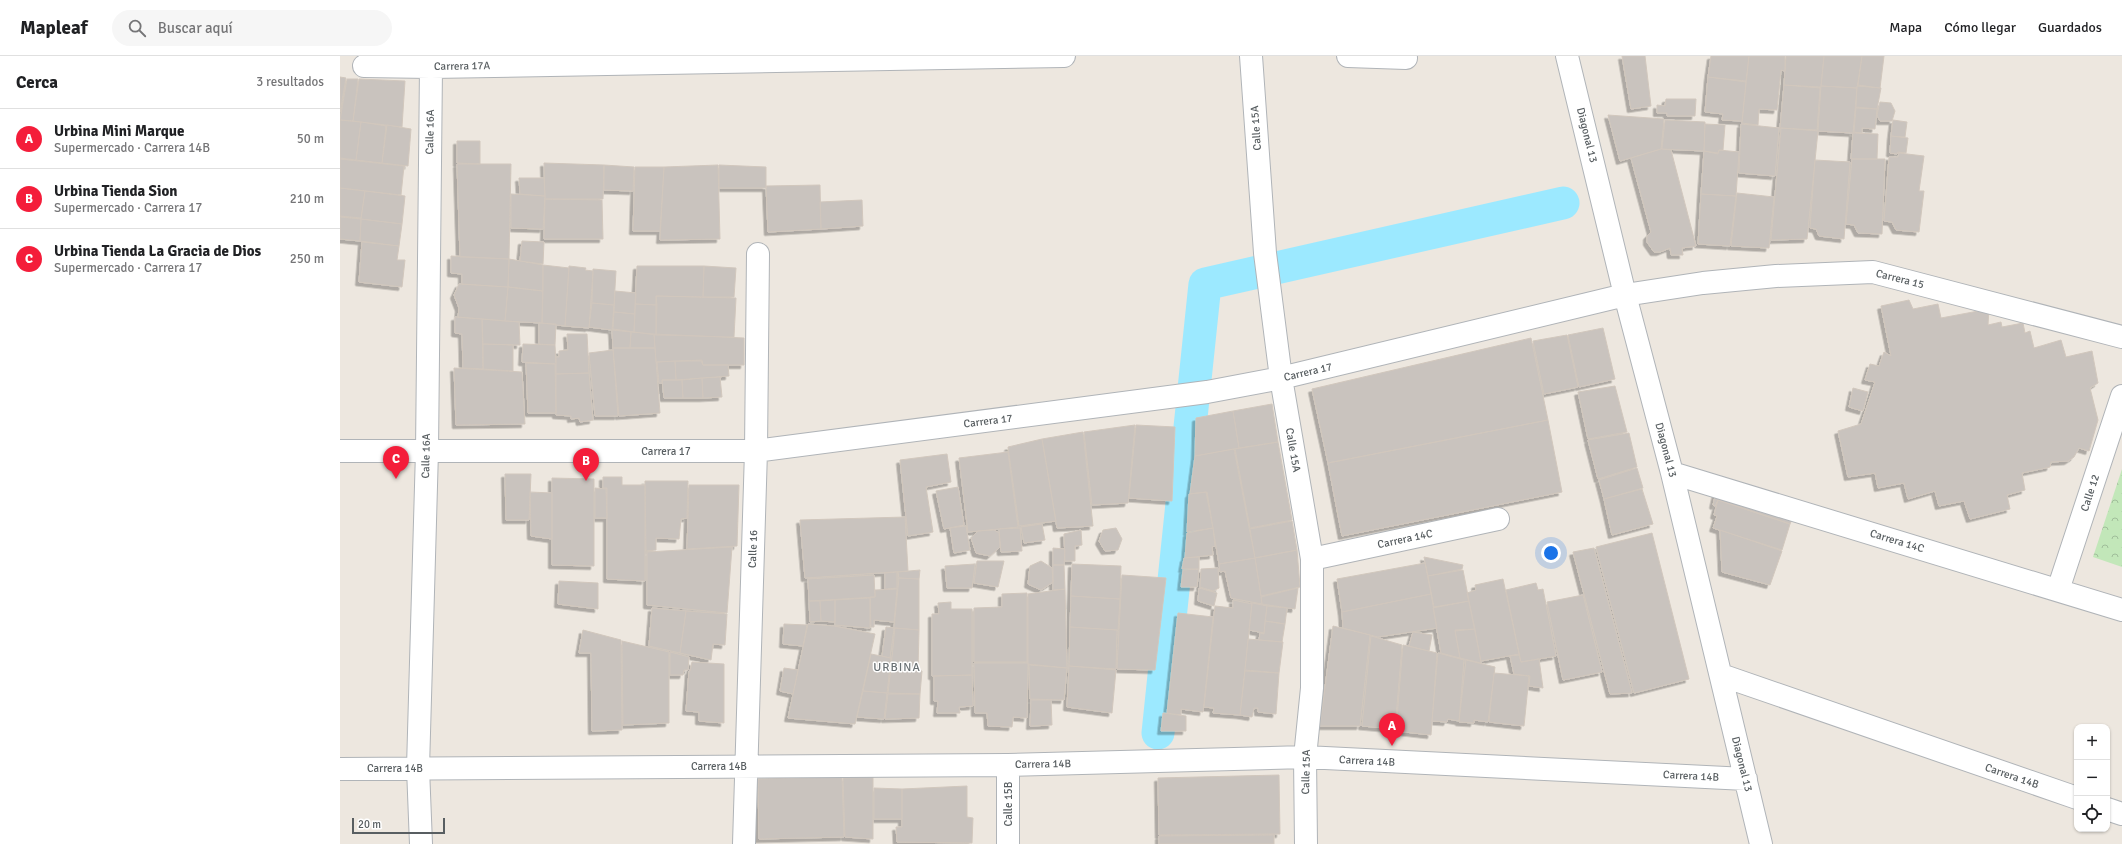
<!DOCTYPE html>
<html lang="es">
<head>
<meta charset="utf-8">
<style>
	body { margin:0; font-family:Signika,sans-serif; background:#f6f6f6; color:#202124 }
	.controls { position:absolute; right:12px; bottom:12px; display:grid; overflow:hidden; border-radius:8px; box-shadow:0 1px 3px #0004 }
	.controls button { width:36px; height:36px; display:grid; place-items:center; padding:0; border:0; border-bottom:1px solid #e0e0e0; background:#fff; color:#202124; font:20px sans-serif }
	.scale { position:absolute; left:12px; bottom:10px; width:93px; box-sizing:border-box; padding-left:4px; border:2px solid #585e61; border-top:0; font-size:11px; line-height:14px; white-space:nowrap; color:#585e61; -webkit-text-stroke:3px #fff; paint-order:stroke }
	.you { position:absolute; left:1211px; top:497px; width:14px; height:14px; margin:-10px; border:3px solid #fff; border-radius:50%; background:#1a73e8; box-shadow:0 0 0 6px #1a73e833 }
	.badge { display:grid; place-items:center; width:26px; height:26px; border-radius:50%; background:#f41d3a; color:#fff; font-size:13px; font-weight:700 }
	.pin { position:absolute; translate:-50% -33px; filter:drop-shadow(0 1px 2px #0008) }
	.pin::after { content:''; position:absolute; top:21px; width:14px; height:12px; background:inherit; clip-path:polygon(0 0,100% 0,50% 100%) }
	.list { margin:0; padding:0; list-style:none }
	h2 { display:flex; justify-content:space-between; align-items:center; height:52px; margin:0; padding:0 16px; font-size:17px }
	h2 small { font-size:13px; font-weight:400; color:#757577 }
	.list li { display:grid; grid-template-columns:26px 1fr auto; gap:12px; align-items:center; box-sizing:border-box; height:60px; padding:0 16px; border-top:1px solid #e0e0e0 }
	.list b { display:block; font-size:15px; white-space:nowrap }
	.list p { margin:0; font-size:13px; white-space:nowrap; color:#757577 }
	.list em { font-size:13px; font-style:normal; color:#757577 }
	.icon { flex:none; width:22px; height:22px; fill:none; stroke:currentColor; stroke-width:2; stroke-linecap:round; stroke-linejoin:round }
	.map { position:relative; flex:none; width:1782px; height:788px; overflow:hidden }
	header { display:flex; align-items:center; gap:24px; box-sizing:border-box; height:56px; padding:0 20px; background:#fff; border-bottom:1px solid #e0e0e0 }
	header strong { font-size:19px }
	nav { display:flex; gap:22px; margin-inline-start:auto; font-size:14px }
	.search { width:280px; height:36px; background:#f6f6f6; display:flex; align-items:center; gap:10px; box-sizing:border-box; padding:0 14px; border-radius:22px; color:#757577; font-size:15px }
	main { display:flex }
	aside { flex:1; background:#fff }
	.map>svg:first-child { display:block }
</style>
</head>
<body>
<header>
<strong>Mapleaf</strong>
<div class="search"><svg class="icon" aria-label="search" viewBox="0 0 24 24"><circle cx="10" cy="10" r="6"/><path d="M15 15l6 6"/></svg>Buscar aquí</div>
<nav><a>Mapa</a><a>Cómo llegar</a><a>Guardados</a></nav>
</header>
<main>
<aside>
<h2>Cerca<small>3 resultados</small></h2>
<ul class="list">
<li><span class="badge">A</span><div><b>Urbina Mini Marque</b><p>Supermercado · Carrera 14B</p></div><em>50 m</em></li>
<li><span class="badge">B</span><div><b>Urbina Tienda Sion</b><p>Supermercado · Carrera 17</p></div><em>210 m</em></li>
<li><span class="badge">C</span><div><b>Urbina Tienda La Gracia de Dios</b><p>Supermercado · Carrera 17</p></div><em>250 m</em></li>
</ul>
</aside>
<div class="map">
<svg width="1782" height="788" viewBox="0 0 1782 788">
	<defs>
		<pattern id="park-crowns" width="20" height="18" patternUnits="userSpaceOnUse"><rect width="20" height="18" fill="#c2e7b9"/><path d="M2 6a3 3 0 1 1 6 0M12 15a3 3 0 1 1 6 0" fill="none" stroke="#a0be9a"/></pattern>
		<filter id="shadow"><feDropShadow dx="-3.5" dy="3.5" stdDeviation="0" flood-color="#0004"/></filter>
	</defs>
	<rect width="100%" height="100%" fill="#ede7df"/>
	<path fill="url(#park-crowns)" d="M1782,413v98l-29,-10z"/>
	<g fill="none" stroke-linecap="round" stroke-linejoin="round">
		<path stroke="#9ce9ff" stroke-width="33" d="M818,677l47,-449 358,-81"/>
	</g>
	<path fill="#c9c3be" stroke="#d1c7bd" filter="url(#shadow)" d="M1282,0h23l6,50 -20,3z
		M1371,0h38l-3,25 -38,-4z
		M1409,0h36v15l-4,-1 -4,40 -18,-1 -1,16 -16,-2z
		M1446,0h38l-3,31 -37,-2z
		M1484,0h38l-5,32 -36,-2z
		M1522,0h22l-4,32 -22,-3z
		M0,21l6,1 -6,34z
		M1368,21l38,5 -4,39 -20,-1 1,-6 -18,-2z
		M7,23h11l-5,42 -13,-1z
		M19,23l46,2 -3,46 -49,-6z
		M1444,29l36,3 -3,42 -37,-2z
		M1481,30l36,2 -4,45 -35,-2z
		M1517,30l24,2 -4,21 -21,-2z
		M1326,43h30l-1,17h-28v-3h-10v-8l8,1z
		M1540,46l11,1 4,8 -3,10h-12l-3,-6z
		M1516,52l21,1 -2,20 -13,-1v5l-8,-1z
		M1268,59l56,4 -3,30 -41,12z
		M0,64l21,2 -5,38 -16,-2z
		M1325,64l40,2 -1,29 -42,-2z
		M1553,64l14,2 -2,15 -14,-1z
		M21,66l25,4 -4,37 -26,-3z
		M1365,68l20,1 -2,25h-4l-1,3 -14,-2z
		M1401,68l38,4 -4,48 -36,-3z
		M47,69l24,4 -3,37 -26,-3z
		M1441,72l37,3 -11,108 -36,1z
		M1513,77l25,1 -1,25h-26z
		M1551,80l17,2 -2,15 -8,-1 -1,2 -7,-1z
		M117,85h23v23l-23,-1z
		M1321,93l10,1 25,96 -14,2 1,7h-12l-1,-7 -10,4h-6l-7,-10v-6l4,-4 -20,-74z
		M1379,94l20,2 -3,44 -35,-2 3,-43 14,3z
		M1559,97l25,3 -5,35h5l-5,41 -23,-2 -4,-8 -8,-1 5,-64h9z
		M0,103l64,7 -3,29 -61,-7z
		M1512,103h33l-3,75 -24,-1 -4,-8 -8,-1z
		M1475,104l35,2 -6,77 -25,-3 -3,-7 -6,-1z
		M204,107l60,2 -1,34h-58z
		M117,108h54l-2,95 -49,-2z
		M264,109l30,2 -1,24 -29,-1z
		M378,109l2,74 -60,1 4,-73z
		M379,109l47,2v21h-47z
		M295,111h29l-4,64h-27z
		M179,122h25l1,18 -25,-2z
		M480,129l1,44 -53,3 -2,-46z
		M0,132l25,3 -4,27 -21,-2z
		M25,135l40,5 -3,28 -41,-5z
		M1397,137l37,4 -5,51 -38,-2z
		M171,138l34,2 -2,33 -32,-1z
		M1361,138l35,2 -6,50 -32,-2z
		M205,143l57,1 1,39h-59z
		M522,144l1,26 -42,3 -1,-27z
		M0,161l21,2 -1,22 -20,-2z
		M21,163l41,5 -3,22 -39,-5z
		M182,185l22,1 -1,22 -23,-3z
		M22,186l37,4 -2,14h8l-3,27 -43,-5z
		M111,200l58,3 -1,28 -46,-3v-10l-11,-1z
		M169,203l34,6v26l-35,-4z
		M203,209l26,3 -4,58 -23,-3z
		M229,210l17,2 -1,2 8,1 -4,57 -24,-2z
		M297,210h67l-1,31 -47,-1 1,9 -22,-1z
		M364,210l32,2 -2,29h-31z
		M253,213l23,2 -2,34 -22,-2z
		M119,228l49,3 -3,34 -47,-4 1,-9 -5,-13z
		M168,231l35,4 -1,32 -37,-2z
		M275,235l21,2 -1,21 -21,-2z
		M316,240l80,2 -2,39 -78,-2z
		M1569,244l4,9 25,-5 3,14 48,-9 -1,16 13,-3 1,5 21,-4 2,10 5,-2 4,17 27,-8 5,17 26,-6 6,32 -8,5 8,32 -9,31 -10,-3 -5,9 -6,4 -17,1 -1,5 -28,6 3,17 -18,5 3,14 -40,10 -6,-18 -25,5 -4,-15 -27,8 -4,-16 -26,5 -3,-15 -27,4 -10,-46 23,-7 14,-42 -10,-2 5,-16 9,2 5,-14 7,4 -10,-50z
		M252,247l22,2 -2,25 -23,-3z
		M295,248l22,1 -1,30 -22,-3z
		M274,256l21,2 -1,18 -21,-3z
		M115,261l27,2 1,50 -20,-1 -1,-34 -7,-1z
		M142,263l37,3 1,23 -37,-1z
		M199,267l17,1 -1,21 -16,-1z
		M1263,272l12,51 -36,8 -11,-52z
		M272,274l19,2 -1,16h-17z
		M291,276l23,2 1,14h-25z
		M227,278h20l2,39 -33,1v-17h3v-6l9,-1z
		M314,278l90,4v27h-41l-1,-5 -46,2z
		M1227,279l11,52 -34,7 -11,-53z
		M1191,282l17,82 -220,43 -16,-74z
		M143,288l30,1v26l-30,-2z
		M183,288l32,1 1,19 -34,-2z
		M273,292h42l5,65 -41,3z
		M273,294l5,66h-23l-6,-63z
		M335,305h26l2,4h25l1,11 -53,4z
		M335,305l1,19h-14v3h-3l-2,-21z
		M186,307l29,1 1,49h-28z
		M114,312l68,4 3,52 -69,1z
		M249,317l4,47 -13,2 -1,-4 -8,1v-3l-15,-1v-41z
		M380,321l2,20 -19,1 -1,-20z
		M362,322l1,20h-20l-1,-18z
		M322,324h20l1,18h-19z
		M1275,330l12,46 -39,7 -10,-47z
		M1513,332l15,4 -5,19 -14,-4z
		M932,348l6,38 -39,6 -6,-37z
		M893,355l6,37 -44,8 1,-38z
		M1208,364l14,72 -220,44 -14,-73z
		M795,369l-7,78 -36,2 -8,-73z
		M796,369l39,2 -3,74 -43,-3z
		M743,376l10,94 -36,2 -15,-89z
		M1289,377l8,34 -39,12 -10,-39z
		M702,383l14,82 -37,5 -11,-79z
		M938,386l14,78 -42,8 -15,-79z
		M894,393l21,109 -36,6 -12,-72 -17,2 5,-38z
		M668,396l10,75 -50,5 -9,-74z
		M607,398l4,28 -25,5 7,45 -25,4 -8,-76z
		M1297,412l6,20 -39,11 -5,-19z
		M165,418h26l-2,46h-23z
		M263,421h19v8h23v96l-38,-2v-91h-4z
		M212,422l42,1v87l-42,-1z
		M305,425h43l-1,37 -6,1 -2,20 -23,-1v12l-10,1z
		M349,429h50l-2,61 -50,3z
		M618,431l6,38 -20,4 -8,-38z
		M255,432l11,1 1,29h-12z
		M1302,433l11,35 -41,11 -8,-36z
		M190,436l22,1v46l-21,-3z
		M866,436l7,36 -26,4 2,-38z
		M1376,436l77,25 -3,7 -72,-24 -3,6 -2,-1z
		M1378,444l72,24 -8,26 -69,-22 4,-12 -3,-1z
		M565,461l3,54 -103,7 -5,-58z
		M952,465l5,29 -42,8 -5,-29z
		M702,468l3,16 -21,3 -3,-16z
		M626,470l4,24 -16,3 -4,-25z
		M680,472l2,23 -21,1 -2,-23z
		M776,472l6,11 -4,11 -13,1 -6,-10 4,-11z
		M873,472l2,18 -3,1 1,8 -28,3 2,-25z
		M654,474l5,3 1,14 -10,9 -14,-3 -5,-15 7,-7z
		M741,474l1,15 -7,1v15h-10l-1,-27z
		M1380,474l62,21 -12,34 -48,-13z
		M1312,477l37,146 -55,14 -38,-146z
		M392,491l-5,66 -80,-8v-53z
		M713,492l12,1 -1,16h-11z
		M1254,492l38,145 -22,1 -37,-142z
		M957,494l3,37 -39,9 -6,-38z
		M859,501v12h-17l2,-11z
		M1084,501l39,8 -1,4 -34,7z
		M915,502l6,38 1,8 -31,-6 -6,-27 -5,1 -1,-8z
		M637,505h27l-6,26 -24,-4z
		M701,505l11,7 1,14 -12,8 -13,-6 2,-18z
		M1085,507l6,31 -89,18 -5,-33z
		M635,508l-3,24h-25l-2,-22z
		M732,508l49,2 -1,33 -49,-3z
		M713,509h11l1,24 -12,1z
		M878,512l1,20 -6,3 -13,-4 1,-18z
		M859,513l-2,18h-16l2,-17z
		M580,514l-1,9 -20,-1 -1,-6z
		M1123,514l6,31 -35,6 -6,-31z
		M557,516v16l-12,1v-16z
		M534,519l1,22 -66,4 -1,-22z
		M782,519l44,3 -11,92 -38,-1z
		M559,522l20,1v51l-25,-2z
		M1163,523l16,75 -38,7 -14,-68 9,-3 -1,-5z
		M219,525l39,2v26l-40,-5z
		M1196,527l2,7 5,-1 13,67 -35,6 -15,-72z
		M859,532l18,5 -3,13 -16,-5z
		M958,532l-3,21 -33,-5 -1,-7z
		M557,533l-3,33 -20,-2v7h-3l-1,-30h5v-7z
		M725,533l2,79 -39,-4v-70z
		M687,537v69h-53v-54l28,-1v-13z
		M1091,538l6,34 -59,9 -35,-9 -1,-16z
		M1243,539l19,77 -39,8 -16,-78z
		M731,540l49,3 -2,31 -48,-3z
		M530,542v30l-35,-3v-25z
		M495,544v22l-14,-1 -1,-20z
		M893,544l19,4 -12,111 -27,-2 1,-5 -10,-1 11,-101 18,2z
		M469,545h11l1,20 -11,1z
		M1129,545l6,28 -20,1 5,28 -19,-5 -8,-45z
		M611,546v7h21v66l-40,1v-62h7l-1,-11z
		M912,547l15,3 -3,27 -15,-3z
		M927,550l20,2 -2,16 -20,-3z
		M312,552l34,3 -6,42 -31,-7z
		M346,555l41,3 -2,31 -12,-1 -2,16 -31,-7z
		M838,557l35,4 -10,95 -22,-3v6l-14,-2z
		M925,565l20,3 -3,18 -23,-2 1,-7 4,1z
		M444,568l23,1 -4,21 -20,-2z
		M468,568l26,2 41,8 -20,90 -67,-6z
		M993,570l37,9 -10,91h-40z
		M546,571l8,1 -4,30 -8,-2z
		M730,571l47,3 -1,39 -47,-3z
		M555,572l24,2 -1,40 -27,-3z
		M1135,573l6,34 -21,-5 -5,-27z
		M243,574l38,10 1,90 -30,1 -1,-78h-12z
		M1073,576l19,3 -3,16 -20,-5z
		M1031,580l31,9 -7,84 -33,-3z
		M908,583l35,3 -4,31 -34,-3z
		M282,585l47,11v71l-46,2z
		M1063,589l34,8 -6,82 -35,-4z
		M330,596l19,5 -1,13h-4l-1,5h-13z
		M1098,597l26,7 -5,61 -11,-2 -1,3 -15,-1z
		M531,598l20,4 -4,35 -24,-2z
		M1179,599l2,7 18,-3 4,29 -14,-2 1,-10 -16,-2 -4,-18z
		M1126,604l29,7 -7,55 -14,-2v3l-15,-1z
		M352,606l32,2v59l-25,-2v-9l-13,-1 3,-40h1z
		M634,607h54l-1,55 -14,-1 -1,10 -24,-1 -1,-13h-12z
		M689,609l38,3 -3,32 -34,-1z
		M729,610l47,4 -4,43 -45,-6z
		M444,612l14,2 -5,24 -13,-3z
		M551,612l31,3 -2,23 -32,-1z
		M905,615l34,2 -3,41 -18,-2v-4h-4l-2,9 -12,-2z
		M1154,617l35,3 -5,50 -35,-4z
		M632,619l1,31 -14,1 1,6h-23l1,-12h-4v-25z
		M523,635l24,2 -3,26 -27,-2z
		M548,638h32l-1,24 -34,1z
		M691,644h20l1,25 -22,1z
		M823,657l23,3v15h-25z
		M939,719l1,59 -121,1 -1,-57z
		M502,721l2,60 -85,2 -1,-60z
		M533,721v62l-28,-2 -2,-59z
		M627,730v31l6,1 -1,25 -75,-1 -1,-15h6v-38z
		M534,732l28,1v30h-28z
		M934,779v9h-115v-8z"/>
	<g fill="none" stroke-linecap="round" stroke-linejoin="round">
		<g stroke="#b0b4b8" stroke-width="24">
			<path id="minor" d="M911,0l14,197 16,125 31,181v129l-7,69 1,87
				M1008,0l58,2
				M1227,0l58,239 47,178 89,371
				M24,10l67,1 633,-11
				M0,395h416l451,-59 74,-14 344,-83 78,-12 73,-7 97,-4 249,65
				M1332,417l450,137
				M972,503l186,-40
				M1718,534l64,-194
				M1381,619l356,123
				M668,709v79
				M0,713l668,-4 297,-8 441,22
				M1767,753l15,5
				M81,788l-3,-76 9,-317 4,-384
				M404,788l12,-393 2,-197"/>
		</g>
		<use href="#minor" stroke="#fff" stroke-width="22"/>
	</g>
	<g text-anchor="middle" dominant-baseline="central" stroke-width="3" stroke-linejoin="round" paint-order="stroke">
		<g font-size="11" fill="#585e61" stroke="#fff">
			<text transform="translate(122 10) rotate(-1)">Carrera 17A</text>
			<text transform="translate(916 72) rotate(-94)">Calle 15A</text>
			<text transform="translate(90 76) rotate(-89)">Calle 16A</text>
			<text transform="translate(1247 79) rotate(76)">Diagonal 13</text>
			<text transform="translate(1560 223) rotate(14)">Carrera 15</text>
			<text transform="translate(968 316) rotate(-13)">Carrera 17</text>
			<text transform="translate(648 365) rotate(-7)">Carrera 17</text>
			<text transform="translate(953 394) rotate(80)">Calle 15A</text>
			<text transform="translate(1326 394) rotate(75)">Diagonal 13</text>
			<text x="326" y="395">Carrera 17</text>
			<text transform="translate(86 400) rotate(-89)">Calle 16A</text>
			<text transform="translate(1750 437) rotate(-72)">Calle 12</text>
			<text transform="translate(1065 483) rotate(-12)">Carrera 14C</text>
			<text transform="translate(1557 485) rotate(17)">Carrera 14C</text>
			<text transform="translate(413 493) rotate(-88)">Calle 16</text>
			<text transform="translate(1027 705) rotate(3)">Carrera 14B</text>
			<text transform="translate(703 708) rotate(-1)">Carrera 14B</text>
			<text transform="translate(1402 708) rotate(76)">Diagonal 13</text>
			<text x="379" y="710">Carrera 14B</text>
			<text x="55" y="712">Carrera 14B</text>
			<text transform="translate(966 716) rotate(-89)">Calle 15A</text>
			<text transform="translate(1351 720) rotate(3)">Carrera 14B</text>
			<text transform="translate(1672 720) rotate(19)">Carrera 14B</text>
			<text transform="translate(668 748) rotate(-90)">Calle 15B</text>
		</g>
		<g font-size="12" letter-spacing="1" fill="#697073" stroke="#fff">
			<text x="557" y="611">URBINA</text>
		</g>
	</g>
</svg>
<div class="controls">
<button>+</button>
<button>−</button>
<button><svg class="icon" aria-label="locate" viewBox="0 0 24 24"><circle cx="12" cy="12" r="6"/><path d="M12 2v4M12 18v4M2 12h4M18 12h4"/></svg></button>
</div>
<div class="scale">20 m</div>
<div class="you"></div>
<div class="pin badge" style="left:1052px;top:690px">A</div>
<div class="pin badge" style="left:246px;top:425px">B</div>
<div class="pin badge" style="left:56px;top:423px">C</div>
</div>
</main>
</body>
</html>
